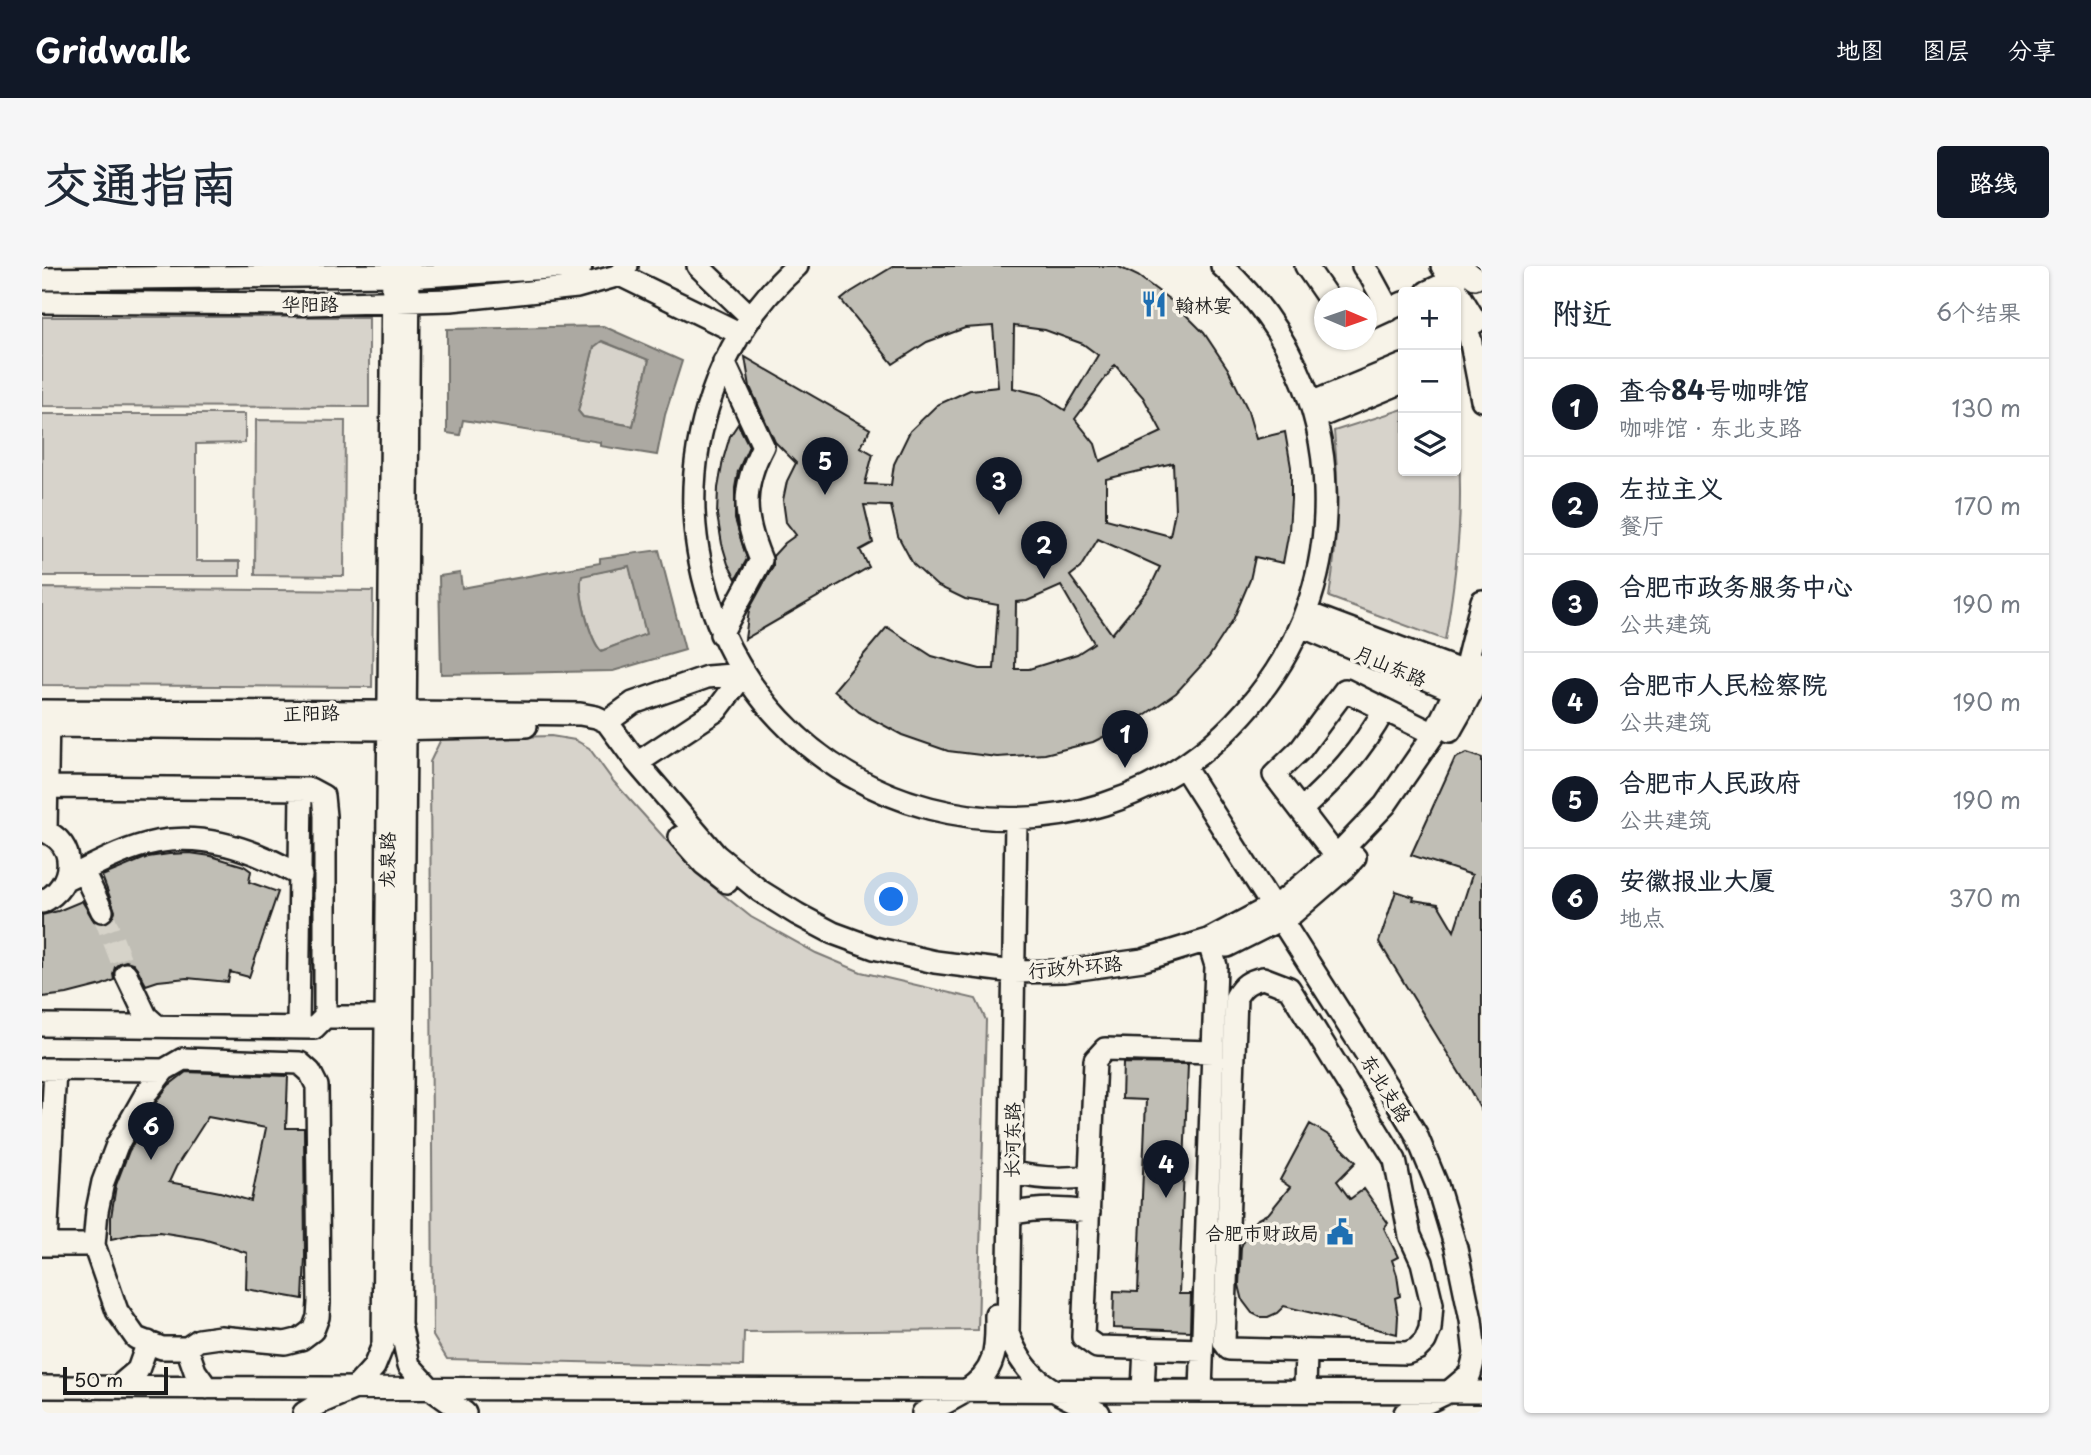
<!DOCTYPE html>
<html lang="zh">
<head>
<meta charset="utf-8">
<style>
	body { margin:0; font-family:"Playpen Sans","LXGW WenKai TC",sans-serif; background:#f6f6f7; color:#1f2937 }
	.controls { position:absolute; right:21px; top:21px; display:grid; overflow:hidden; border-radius:7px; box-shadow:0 2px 5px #0004 }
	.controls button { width:63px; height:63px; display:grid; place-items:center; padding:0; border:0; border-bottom:2px solid #e0e1e3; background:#fff; color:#1f2937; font:35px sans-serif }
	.compass { position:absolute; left:1272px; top:21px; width:63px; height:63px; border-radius:50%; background:#fff; box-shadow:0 2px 5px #0004; rotate:92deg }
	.scale { position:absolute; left:21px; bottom:18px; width:105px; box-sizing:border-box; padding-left:7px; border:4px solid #1c1c1c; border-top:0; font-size:19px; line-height:24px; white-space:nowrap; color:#1c1c1c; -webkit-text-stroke:5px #f7f3e8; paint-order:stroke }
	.you { position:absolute; left:850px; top:634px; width:24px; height:24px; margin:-18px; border:5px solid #fff; border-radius:50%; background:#1a73e8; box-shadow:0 0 0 10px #1a73e833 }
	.badge { display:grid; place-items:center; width:46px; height:46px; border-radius:50%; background:#111827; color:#fff; font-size:23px; font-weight:700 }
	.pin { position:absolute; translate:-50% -58px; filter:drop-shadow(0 2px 4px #0008) }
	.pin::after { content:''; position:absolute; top:37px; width:24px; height:21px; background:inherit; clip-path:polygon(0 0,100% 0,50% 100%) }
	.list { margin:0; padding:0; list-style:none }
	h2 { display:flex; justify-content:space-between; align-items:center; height:91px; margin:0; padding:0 28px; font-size:30px }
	h2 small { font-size:23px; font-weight:400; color:#747a83 }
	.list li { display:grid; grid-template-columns:46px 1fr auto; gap:21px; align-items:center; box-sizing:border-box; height:98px; padding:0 28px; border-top:2px solid #e0e1e3 }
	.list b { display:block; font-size:26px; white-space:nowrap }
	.list p { margin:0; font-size:23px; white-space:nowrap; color:#747a83 }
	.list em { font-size:23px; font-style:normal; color:#747a83 }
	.icon { flex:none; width:38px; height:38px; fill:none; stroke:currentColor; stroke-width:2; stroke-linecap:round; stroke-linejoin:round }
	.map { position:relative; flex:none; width:1440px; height:1147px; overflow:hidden; border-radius:7px }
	header { display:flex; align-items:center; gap:42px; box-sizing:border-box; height:98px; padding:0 35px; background:#111827; color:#fff }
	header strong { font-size:33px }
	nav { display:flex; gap:38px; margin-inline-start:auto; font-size:24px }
	.intro { display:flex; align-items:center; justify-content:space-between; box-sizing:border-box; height:168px; padding:0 42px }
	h1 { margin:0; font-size:49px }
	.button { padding:18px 32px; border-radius:7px; background:#111827; color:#fff; font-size:24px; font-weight:700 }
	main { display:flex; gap:42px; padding:0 42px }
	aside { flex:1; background:#fff; border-radius:7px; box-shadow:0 2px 5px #0004 }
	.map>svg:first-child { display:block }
</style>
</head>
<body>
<header>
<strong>Gridwalk</strong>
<nav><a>地图</a><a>图层</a><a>分享</a></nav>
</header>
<div class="intro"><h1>交通指南</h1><a class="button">路线</a></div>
<main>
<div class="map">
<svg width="1440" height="1147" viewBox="0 0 1440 1147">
	<rect width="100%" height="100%" fill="#f7f3e8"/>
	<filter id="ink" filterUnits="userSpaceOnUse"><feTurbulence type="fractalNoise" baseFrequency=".0143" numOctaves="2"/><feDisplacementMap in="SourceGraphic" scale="14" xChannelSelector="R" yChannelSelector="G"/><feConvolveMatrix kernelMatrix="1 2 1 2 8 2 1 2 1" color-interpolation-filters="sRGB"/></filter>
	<g filter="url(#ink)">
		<path fill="#d7d3cb" stroke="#7a7874" stroke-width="2" d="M0,51h327v90l-327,-1z
			M559,75l48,19 -16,66 -50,-9 -5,-6 16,-65z
			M1361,143v62h53v-49c9,77 2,143 -11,218l-116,-43c9,-56 11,-110 5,-166z
			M0,148h203v29l-49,1v117h44v15h-198z
			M214,154l89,1 -1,155 -89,-1z
			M588,300l17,68 -46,17c-11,-12 -24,-60 -19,-76z
			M0,322l331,3 -1,96 -330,-2z
			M509,470l24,4 14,8 25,34 82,91 55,44 65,36 45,19 115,27 10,21 -8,310 -234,2 -1,34 -296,-7 -14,-23 -3,-574 11,-23z"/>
		<path fill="#aca9a2" stroke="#72716c" stroke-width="2" fill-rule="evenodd" d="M561,60l79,35 -17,54 -8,40 -57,-9v-4l-137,-22 -3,15 -13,-2v-104zM560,75l47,19 -16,66 -50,-9 -5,-6 16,-64z
			M617,284l26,100 -72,21 -172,3 -2,-98 21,-3 2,15 138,-25v-5zM587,300l17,68 -45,17c-11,-11 -24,-60 -19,-75z"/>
		<path fill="#c0beb5" stroke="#1c1c1c" stroke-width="2" fill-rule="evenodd" d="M852,0h223l21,10 35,26 31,31 24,36 19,39 9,31 29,-7 6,35v32l-2,32 -6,32 -28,-6 -5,23 -17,40 -24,37 -33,36 -40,28 -43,21 -48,12 -48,3 -49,-6 -46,-16 -43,-23 -25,-22 53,-63 45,29 48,13h14l4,-64 -33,-6 -29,-14 -23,-21 -15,-28 -7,-30 -27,-1 9,38 -13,7 9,17 -124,72 4,-29 24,-44v-10l12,-13 11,-8 -10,-13 -3,-22 4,-19 9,-18 -21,-21 -25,-55 -5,-30 125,72 -9,18 12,7 -8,30 26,1 3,-21 16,-33 27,-26 33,-15 28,-3 -5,-61 -28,2 -38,14 -34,22 -52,-64 10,-8zM972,60l31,4 38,14 15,11 -33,55 -23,-15 -29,-7zM1073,99l28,32 19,35 -62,29 -5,-17 -20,-25zM1131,197l2,48 -5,25 -64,-17v-40zM1056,273l62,28 -10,21 -38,46 -42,-58 10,-8zM1019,320l33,57 -17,11 -48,15h-14l1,-67 11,-1z
			M696,158l11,22 -11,25 -3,17v31l12,40 -11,20 -8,-15 -6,-20 -5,-29 1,-27 5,-28 7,-24z
			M1425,487l15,5v354l-12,-22 -91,-148 17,-51 18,6 -1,3 25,4 16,27 18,-56 -61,-20 44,-97z
			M148,587l21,3 33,10 7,5 -2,11 29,10 -29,85 -19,-5 -2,10 -41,-4 -29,3 -12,4 -9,-17 -4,-5 -7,-2 -6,2 -5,4 -2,7 1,6 -12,5 -35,9 -25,3v-82l16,-4 24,-10 12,20 6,3 7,-1 5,-4 3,-8 -13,-35 46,-19 21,-3z
			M1081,797l65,1 -9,230h12l-1,37 -77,-3 1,-37 24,1 8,-192 -24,-1z
			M144,806l102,4 -2,52h18l1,129 -2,42 -57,-10 1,-36 -24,-8 -20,-6 -44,-7 -21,1 -27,6v-22l5,-32 13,-34 29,-52 11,-14zM166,851l58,11 -15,73 -31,-9 -51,-10 7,-15z
			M1268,858l20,12 26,26 -19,19 13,18 14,-10 24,34 -4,5 14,29 -6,3 5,15 3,21 -5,2 3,18 -1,18 -113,-28 -7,7 -9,4h-8l-8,-4 -9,-12 -4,-16 2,-38 7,-17 8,-10 13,-7 21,-26 -10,-7z"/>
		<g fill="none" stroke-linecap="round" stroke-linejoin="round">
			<path stroke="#d6d3c9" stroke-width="21" stroke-dasharray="21 10" stroke-linecap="butt" d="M60,645l24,63"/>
			<g stroke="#1c1c1c" stroke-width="26">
				<path id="minor" d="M367,0l-9,1058 9,41 22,24 34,24
					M656,0l53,51
					M755,0c-79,69 -116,182 -99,284 45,275 387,365 560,146 47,-59 70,-131 67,-207 -2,-85 -40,-166 -103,-223
					M1264,0l22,32
					M1321,0l8,11 18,33
					M1400,0l34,56
					M1418,0l15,12
					M578,9l121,59
					M0,13l350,-4 17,2 172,-11
					M1385,26l15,-7
					M0,36l266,2 143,-4 126,-13 43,-12 7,-9
					M1414,46l14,26 12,62
					M1324,54l37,-17
					M1269,137l92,-38
					M1274,152l87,-36
					M1265,347l170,64
					M1259,360l166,70
					M679,368l40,-74c-18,-43 -20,-72 2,-114l-39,-84
					M0,445c179,1 359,0 538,3l16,3 11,5 30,41 79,92 44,36 37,23 36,19 41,15 61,14 79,10 51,-1 78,-11 65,-20 77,-41 51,-43 49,-51 49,-71 30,-61 18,-72
					M565,456l26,-19 74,-26 37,-3 -27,36 -80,53
					M0,460l346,3 138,-3
					M1408,465c12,-22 26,-43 32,-68
					M1142,501l213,335 19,32 21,51 19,63 15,72 4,34 -5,20 -20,17 -45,22
					M1259,544c35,-32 60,-58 83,-100
					M974,554l-8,513c18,50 46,58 91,80
					M0,564c37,13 33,56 0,72
					M4,565l2,-118
					M638,571l24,27 23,18
					M1294,590l-62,-81 27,-26 44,-59 89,44
					M41,605l19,40
					M24,613c29,-14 59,-31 90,-37 50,-10 103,10 145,34
					M1185,680l66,-33 52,-45 10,-11
					M84,708l20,42 11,10
					M1221,712l26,10 106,172 15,76 12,26 10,42 -2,25 -5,12 -8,8 -10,4 -178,-4 -5,-7 12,-345c7,-12 13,-16 27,-19z
					M283,751h72
					M0,759l272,3 11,-11v-201l-2,-20 -13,-7 -264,-2
					M256,761l3,-238
					M141,793l117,4 10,9 7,14 2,217 -1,14 -5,13 -12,9 -16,4 -65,-6 -21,3 -12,8h-25l-26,-10 -19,-27 -23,-66 3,-34 6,-29 14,-37 30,-53 17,-22z
					M2,803l120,1
					M969,906c27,7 51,8 79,4
					M968,948c26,-6 52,-6 79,-2
					M0,979h52
					M4,979l9,-176
					M145,1082l8,23 12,17
					M1160,1084l-105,-3 -14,-10 12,-277 10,-11 108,3
					M0,1121l1440,5
					M76,1121l20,-17 10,-28
					M1101,1124l2,-42
					M1159,1125l15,-425 -8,-26
					M1263,1125l1,-40
					M262,1147l18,-11 33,-14 19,-21 9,-22 10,-1079
					M881,1147c24,-11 61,-26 69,-53 5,-14 4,-30 4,-45"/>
			</g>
			<use href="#minor" stroke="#f7f3e8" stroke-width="21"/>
		</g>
	</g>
	<defs>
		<g id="restaurant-bare" transform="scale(2.1)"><path d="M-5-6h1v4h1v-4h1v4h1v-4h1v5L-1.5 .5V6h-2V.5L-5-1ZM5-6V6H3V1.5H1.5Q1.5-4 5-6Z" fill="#1f6fb2" stroke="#f7f3e8" stroke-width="2.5" paint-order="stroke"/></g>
		<g id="civic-bare" transform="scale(2.1)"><path d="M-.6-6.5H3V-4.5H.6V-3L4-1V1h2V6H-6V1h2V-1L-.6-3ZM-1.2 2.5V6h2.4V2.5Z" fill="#1f6fb2" stroke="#f7f3e8" stroke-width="2.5" paint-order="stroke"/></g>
	</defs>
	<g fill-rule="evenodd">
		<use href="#restaurant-bare" x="1112" y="38"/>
		<use href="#civic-bare" x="1298" y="966"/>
	</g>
	<g text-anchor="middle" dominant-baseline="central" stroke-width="7" stroke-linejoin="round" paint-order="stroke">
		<g font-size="19" fill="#1c1c1c" stroke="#f7f3e8">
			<text x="268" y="37">华阳路</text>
			<text transform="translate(1349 399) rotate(23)">月山东路</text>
			<text transform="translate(269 446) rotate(-1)">正阳路</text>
			<text transform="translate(344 594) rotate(-89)">龙泉路</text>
			<text transform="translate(1033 700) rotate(-5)">行政外环路</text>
			<text transform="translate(1345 822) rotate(58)">东北支路</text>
			<text transform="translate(969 874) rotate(-89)">长河东路</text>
		</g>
		<g font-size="19" fill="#1c1c1c" stroke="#f7f3e8" text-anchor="start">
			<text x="1133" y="38">翰林宴</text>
			<text x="1277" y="966" text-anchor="end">合肥市财政局</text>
		</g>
	</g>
</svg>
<div class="controls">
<button>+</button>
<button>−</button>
<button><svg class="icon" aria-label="layers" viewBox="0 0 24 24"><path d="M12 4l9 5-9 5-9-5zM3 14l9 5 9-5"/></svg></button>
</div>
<svg class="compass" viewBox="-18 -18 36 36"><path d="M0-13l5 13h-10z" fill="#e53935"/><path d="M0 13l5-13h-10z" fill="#747a83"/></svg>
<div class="scale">50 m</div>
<div class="you"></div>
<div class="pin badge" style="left:1083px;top:502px">1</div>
<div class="pin badge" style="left:1002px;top:313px">2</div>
<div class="pin badge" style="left:957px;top:249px">3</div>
<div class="pin badge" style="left:1124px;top:932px">4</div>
<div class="pin badge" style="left:783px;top:229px">5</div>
<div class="pin badge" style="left:109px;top:894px">6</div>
</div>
<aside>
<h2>附近<small>6个结果</small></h2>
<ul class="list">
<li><span class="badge">1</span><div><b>查令84号咖啡馆</b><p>咖啡馆 · 东北支路</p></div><em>130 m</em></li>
<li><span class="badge">2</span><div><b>左拉主义</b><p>餐厅</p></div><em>170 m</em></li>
<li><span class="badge">3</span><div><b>合肥市政务服务中心</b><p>公共建筑</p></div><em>190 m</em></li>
<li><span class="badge">4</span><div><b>合肥市人民检察院</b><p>公共建筑</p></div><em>190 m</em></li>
<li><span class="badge">5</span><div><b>合肥市人民政府</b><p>公共建筑</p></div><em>190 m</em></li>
<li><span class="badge">6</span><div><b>安徽报业大厦</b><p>地点</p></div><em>370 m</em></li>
</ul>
</aside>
</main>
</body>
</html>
